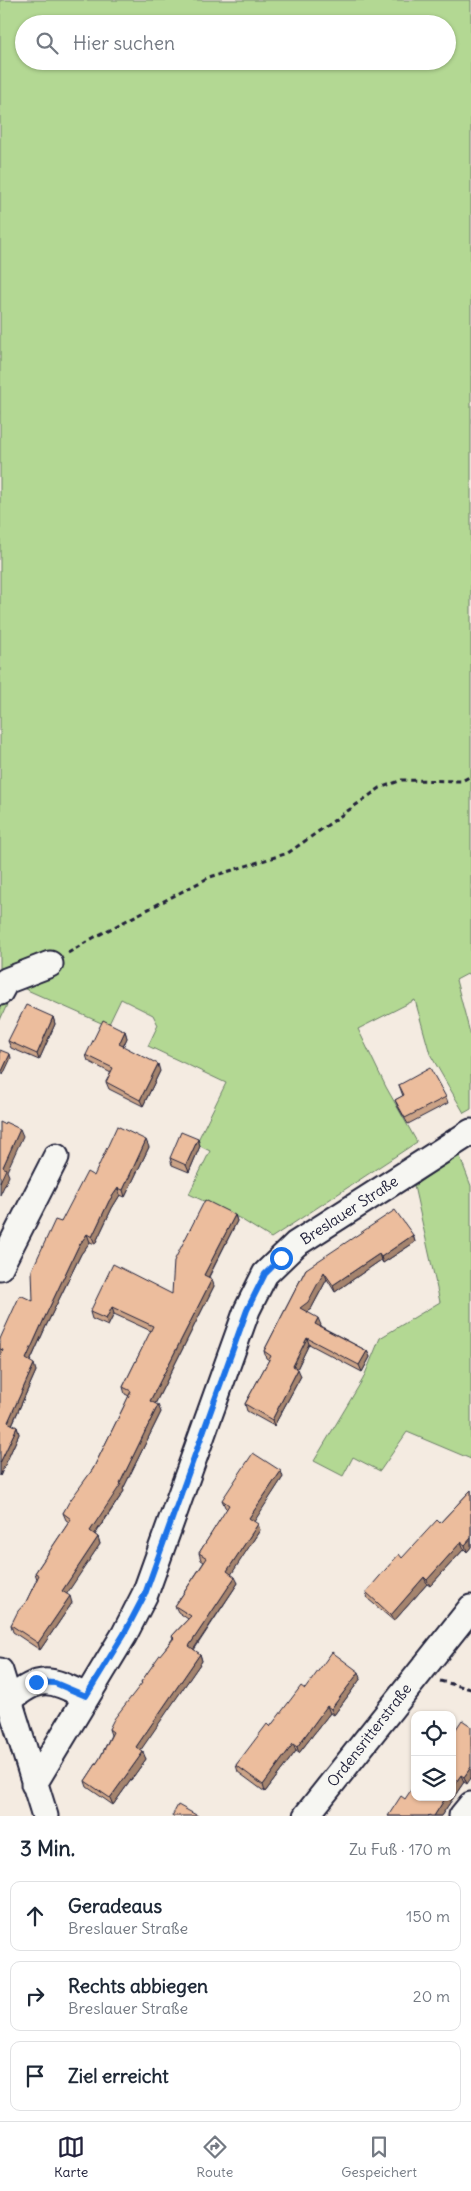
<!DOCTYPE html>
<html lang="de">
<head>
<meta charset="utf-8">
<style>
	body { margin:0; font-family:Delius,sans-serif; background:#f2f2f3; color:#1f2937 }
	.controls { position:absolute; right:15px; bottom:15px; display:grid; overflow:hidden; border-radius:10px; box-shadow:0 1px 4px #0004 }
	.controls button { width:45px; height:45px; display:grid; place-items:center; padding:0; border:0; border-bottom:1px solid #e0e1e3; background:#fff; color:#1f2937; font:25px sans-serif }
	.stop { position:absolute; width:15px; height:15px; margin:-11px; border:4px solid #1a73e8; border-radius:50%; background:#fff }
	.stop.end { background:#1a73e8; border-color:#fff; box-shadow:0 1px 5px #0008 }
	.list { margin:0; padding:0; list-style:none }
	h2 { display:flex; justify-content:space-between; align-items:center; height:65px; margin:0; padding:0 20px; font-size:21px }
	h2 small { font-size:16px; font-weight:400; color:#747a83 }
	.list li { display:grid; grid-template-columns:32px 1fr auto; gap:15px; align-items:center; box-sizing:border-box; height:70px; margin:0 10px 10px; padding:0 10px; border:1px solid #e0e1e3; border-radius:10px }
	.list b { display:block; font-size:19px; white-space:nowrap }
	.list p { margin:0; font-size:16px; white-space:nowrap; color:#747a83 }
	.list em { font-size:16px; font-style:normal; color:#747a83 }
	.icon { flex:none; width:28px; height:28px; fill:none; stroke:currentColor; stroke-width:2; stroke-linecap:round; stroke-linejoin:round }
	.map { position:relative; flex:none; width:471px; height:1816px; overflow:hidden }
	.search { position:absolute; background:#fff; box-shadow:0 1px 4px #0004; left:15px; right:15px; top:15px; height:55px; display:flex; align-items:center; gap:12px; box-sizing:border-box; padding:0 18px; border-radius:28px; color:#747a83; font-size:19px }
	.sheet { height:305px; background:#fff }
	nav { display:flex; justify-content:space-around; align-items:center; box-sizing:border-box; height:70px; border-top:1px solid #e0e1e3; background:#fff; font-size:14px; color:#747a83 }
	nav a { display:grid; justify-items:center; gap:2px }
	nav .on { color:#22223b }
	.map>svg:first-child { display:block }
</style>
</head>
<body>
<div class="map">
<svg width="471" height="1816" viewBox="0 0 471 1816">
	<rect width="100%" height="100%" fill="#f4ebe1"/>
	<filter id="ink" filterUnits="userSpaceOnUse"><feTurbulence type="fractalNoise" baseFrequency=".02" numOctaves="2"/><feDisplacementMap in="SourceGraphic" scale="10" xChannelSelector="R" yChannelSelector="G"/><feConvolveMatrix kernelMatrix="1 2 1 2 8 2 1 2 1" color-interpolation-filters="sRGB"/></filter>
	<g filter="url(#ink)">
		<path fill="#b3d893" stroke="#6a7d67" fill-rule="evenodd" d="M0,0h471v972l-15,8 15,57v72l-7,4 -34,-59 -15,-54 -57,29 28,58 31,55 -146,96 -32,-20 -50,-24 21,-43 -14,-7 30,-61 -78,-37 10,-21 -5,-10 -32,-16 -13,27 -92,-41 -16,35zM24,24h423v37h-423z
			M459,1154l12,32v273l-64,-27 -27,39 -27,-14 -10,19 -29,-15 49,-82 17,-41 60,-36 -26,-116z"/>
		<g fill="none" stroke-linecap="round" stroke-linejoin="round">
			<g stroke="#22223b" stroke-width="29">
				<path id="minor" d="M0,992l6,-11 44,-17
					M0,1267l56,-110
					M0,1671l45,145
					M10,1700c31,-27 42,-20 76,-4
					M34,1784l90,-149 21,-41 102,-284 18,-36 31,-30 175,-112
					M306,1816l165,-208
					M462,1816l9,-11"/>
			</g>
			<path stroke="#22223b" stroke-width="3" stroke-dasharray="5 4" stroke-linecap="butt" d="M68,953l25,-15 117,-61 78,-24 92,-65 22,-8 60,1 9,-5
				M440,1681l31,8"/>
			<use href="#minor" stroke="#f6f6f2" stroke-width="25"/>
		</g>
		<path fill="#cba387" stroke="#22223b" d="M53,1017l2,7 -16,36 -28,-12 -3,-7z
			M125,1031l2,7 -4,9 37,24 -17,35 -34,-17 -3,-7 5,-9 -23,-12 -2,-6z
			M399,1085l47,12 2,6 -40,21 -10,-17 -3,-7 8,-4z
			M198,1139l2,7 -11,26 -17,-7 -2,-7z
			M149,1147l-24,50 -5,-2 -8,13 -17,36 -5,-2 -9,12 -35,72 -16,36 6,9 -24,54 5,2 2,7 -19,42 1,-121h-1v-16l33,-38 28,-79 33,-46z
			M235,1215l2,6 -28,56 5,9 -59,118 6,8 -38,77 1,2 -29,44 3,2 2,7 -34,50 6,9 -32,47 -27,-18 -2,-7 15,-23 11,-23 -2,-6 34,-51 -3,-2 -3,-7 30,-44 36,-73 -4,-2 -2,-7 28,-56 -37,-17 -6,12 -16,-7 -2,-7 82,-18z
			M413,1235l2,7 -32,21 -2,-3 -46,32 -8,-13 -16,30 -5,3 15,13 -1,1 47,25 3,6 -8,15 -53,-28 -12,25 4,7 -27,50 -27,-15 -2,-7 24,-44 -3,-2 -2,-7 42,-82z
			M283,1477l-29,44 6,9 -29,44 7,9 -44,67 6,4 2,7 -62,89 6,9 -33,46 -26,-18 -2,-6 15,-23 11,-23 -2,-6 33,-45 -1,-2 32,-44 -1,-2 16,-17 -10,-7 -3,-6 29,-44 -3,-2 -2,-7 28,-44 -2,-2 -3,-7z
			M471,1490v57l-4,5 -3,-3 -34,37 -3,-2 -33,37 -26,-22 -2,-7 74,-69z
			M361,1678l-27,37 -4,-2 -31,40 -3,-2 -31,41 -27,-20 -2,-7 34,-38 35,-38z
			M452,1735l15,49 -3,-2 -23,34h-53l17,-17 10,-2z"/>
		<path fill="#a5846e" stroke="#22223b" d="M53,1017l2,7 -16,36 -2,-6z
			M125,1031l2,7 -6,13 -2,-7z
			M10,1054l1,4 -8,17 -1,-4z
			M158,1064l2,7 -17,35 -3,-6z
			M20,1129l3,7 -16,35 2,5 -9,19v-13l3,-15z
			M198,1139l2,7 -11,26 -3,-7z
			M146,1140l3,7 -24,50 -2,-7z
			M118,1188l2,7 -8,13 -17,36 -3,-7 17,-36z
			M235,1215l2,6 -31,61 -2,-7z
			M87,1234l3,8 -9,12 -35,72 -18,40 -2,-7 18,-40 34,-72z
			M413,1235l2,7 -32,21 -2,-6z
			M379,1254l2,6 -46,32 -2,-7z
			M324,1272l3,7 -16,30 -9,6 -2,-7z
			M212,1279l2,7 -61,122 -3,-7z
			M112,1307l2,7 -6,12 -2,-7z
			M318,1318l3,7 -3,5 -3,-6z
			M307,1338l2,6 -14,29 -2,-7z
			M367,1351l3,6 -8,15 -3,-7z
			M34,1364l2,7 -26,58 -2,-7z
			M298,1369l3,7 -27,50 -2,-6z
			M158,1405l3,7 -38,77 1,2 -32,47 -2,-7 30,-48z
			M17,1427l2,7 -19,42v-13z
			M281,1471l2,6 -31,48 -3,-7z
			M258,1524l2,6 -31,48 -2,-7z
			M98,1537l2,7 -36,54 -2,-7z
			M471,1538v9l-4,5 -2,-7z
			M461,1542l3,7 -34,37 -3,-6z
			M235,1577l3,6 -47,70 -2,-7z
			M424,1577l3,7 -33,37 -3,-6z
			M70,1596l2,7 -32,47 -2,-7z
			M200,1654l2,7 -64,93 -2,-7z
			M359,1672l2,6 -27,37 -3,-6z
			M327,1706l3,7 -31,40 -2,-6z
			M293,1744l3,7 -31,41 -2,-7z
			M143,1752l3,7 -33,46 -3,-7z
			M471,1767v11l-4,6 -3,-7z
			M461,1775l3,7 -23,34h-7l12,-19h6v-9z"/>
		<path fill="#ecbd9d" stroke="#22223b" d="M26,1005l27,12 -16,37 -29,-13z
			M103,1020l22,11 -6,13 39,20 -18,36 -34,-18 7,-14 -27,-13z
			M0,1050l10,4 -8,17h-2z
			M430,1068l16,29 -41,21 -10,-18 9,-5 -5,-10z
			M0,1122l4,2 1,-2 15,7 -17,38 3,2 -6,13z
			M117,1126l29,14 -23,50 -5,-2 -9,13 -17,36 -5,-3 -9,13 -34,72 -18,40 8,5 -26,58 9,5 -17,36v-105l3,-8 -3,-1v-10l20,-44 13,6 -1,-31 23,-50 6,2 26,-50 7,4z
			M181,1132l17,7 -12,26 -16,-7z
			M205,1200l30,15 -31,60 8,4 -62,122 8,4 -38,78 1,1 -31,47 8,6 -36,54 8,5 -32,47 -27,-18 7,-14 8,-9 13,-27 -4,-2 36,-54 -8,-6 6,-11 24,-33 31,-63 7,-15 -8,-4 30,-61 -41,-19 -6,12 -16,-7 23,-48 59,30 2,-33z
			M395,1210l18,25 -32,22 -2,-3 -46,31 -9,-13 -16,30 -8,6 18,10 -3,6 52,27 -8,14 -52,-27 -14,28 5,3 -26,51 -27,-16 26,-48 -7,-5 42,-82z
			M253,1453l28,18 -32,47 9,6 -31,47 8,6 -46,69 11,8 -64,93 7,5 -33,46 -25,-17 15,-23 13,-26 -4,-3 5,-10 28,-36 -1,-1 18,-26 15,-18 -2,-2 19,-20 -16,-10 32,-48 -8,-5 30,-48 -7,-5z
			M471,1490v48l-6,7 -4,-3 -34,38 -3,-3 -33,38 -25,-23 33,-38 3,4 35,-38 3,3z
			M332,1652l27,20 -28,37 -4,-3 -30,41 -4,-3 -30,41 -27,-20 31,-41 3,3 31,-41 4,3z
			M462,1720l9,6v41l-7,10 -3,-2 -9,13v-53z
			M415,1784v13h31l-12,19h-3l-2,-1 -1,1h-40l13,-20 4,3z
			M178,1805l20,11h-26z"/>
	</g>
	<g fill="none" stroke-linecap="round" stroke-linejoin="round" filter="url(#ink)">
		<path stroke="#1a73e8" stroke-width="6" d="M36,1682l19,1 31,13 38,-62 21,-40 102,-284 18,-36 16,-16"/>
	</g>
	<g text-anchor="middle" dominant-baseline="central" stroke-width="5" stroke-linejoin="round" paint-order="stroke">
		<g font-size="15" fill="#22223b" stroke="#f6f6f2">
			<text transform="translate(349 1210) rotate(-33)">Breslauer Straße</text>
			<text transform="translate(369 1735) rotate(-52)">Ordensritterstraße</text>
		</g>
	</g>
</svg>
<div class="controls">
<button><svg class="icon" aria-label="locate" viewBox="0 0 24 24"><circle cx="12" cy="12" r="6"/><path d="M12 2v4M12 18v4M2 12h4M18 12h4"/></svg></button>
<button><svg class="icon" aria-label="layers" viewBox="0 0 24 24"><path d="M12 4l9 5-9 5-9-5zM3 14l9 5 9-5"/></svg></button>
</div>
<div class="stop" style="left:281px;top:1258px"></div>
<div class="stop end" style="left:36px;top:1682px"></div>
<div class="search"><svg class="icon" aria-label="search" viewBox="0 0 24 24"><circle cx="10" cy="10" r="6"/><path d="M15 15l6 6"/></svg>Hier suchen</div>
</div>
<section class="sheet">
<h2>3 Min.<small>Zu Fuß · 170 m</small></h2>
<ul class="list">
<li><svg class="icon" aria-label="ahead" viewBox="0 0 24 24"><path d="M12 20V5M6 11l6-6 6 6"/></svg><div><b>Geradeaus</b><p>Breslauer Straße</p></div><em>150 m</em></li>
<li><svg class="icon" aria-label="right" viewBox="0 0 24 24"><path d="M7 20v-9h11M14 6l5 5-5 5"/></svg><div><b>Rechts abbiegen</b><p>Breslauer Straße</p></div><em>20 m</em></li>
<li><svg class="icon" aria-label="arrive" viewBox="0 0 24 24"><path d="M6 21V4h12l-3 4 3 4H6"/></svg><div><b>Ziel erreicht</b></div></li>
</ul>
</section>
<nav>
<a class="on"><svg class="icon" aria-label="map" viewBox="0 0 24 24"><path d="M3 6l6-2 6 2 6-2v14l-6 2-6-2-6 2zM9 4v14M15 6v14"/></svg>Karte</a>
<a><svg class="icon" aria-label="directions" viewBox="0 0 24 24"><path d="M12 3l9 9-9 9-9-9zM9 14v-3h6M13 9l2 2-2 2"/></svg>Route</a>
<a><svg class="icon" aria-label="saved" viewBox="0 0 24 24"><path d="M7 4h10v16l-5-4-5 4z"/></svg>Gespeichert</a>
</nav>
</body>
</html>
